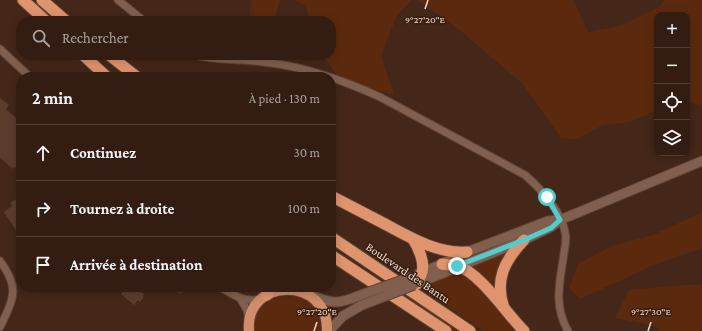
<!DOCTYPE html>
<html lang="fr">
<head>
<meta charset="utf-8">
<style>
	body { margin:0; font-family:"Crimson Pro",serif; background:#3b261c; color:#f1f3f6 }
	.controls { position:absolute; right:12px; top:12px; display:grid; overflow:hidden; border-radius:8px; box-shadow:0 2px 10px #0003 }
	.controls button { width:36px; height:36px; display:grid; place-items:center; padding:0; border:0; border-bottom:1px solid #4e3b33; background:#331d13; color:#f1f3f6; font:20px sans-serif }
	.stop { position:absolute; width:12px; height:12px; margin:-9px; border:3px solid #52cdcf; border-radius:50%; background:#fff }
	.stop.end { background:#52cdcf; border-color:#fff; box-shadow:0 1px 4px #0008 }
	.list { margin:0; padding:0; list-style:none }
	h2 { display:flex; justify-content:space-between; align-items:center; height:52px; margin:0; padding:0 16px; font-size:17px }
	h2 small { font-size:13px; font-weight:400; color:#a9a2a0 }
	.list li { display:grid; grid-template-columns:26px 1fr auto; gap:12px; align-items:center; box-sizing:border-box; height:56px; padding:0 16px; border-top:1px solid #4e3b33 }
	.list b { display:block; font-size:15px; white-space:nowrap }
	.list em { font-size:13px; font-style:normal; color:#a9a2a0 }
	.icon { flex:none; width:22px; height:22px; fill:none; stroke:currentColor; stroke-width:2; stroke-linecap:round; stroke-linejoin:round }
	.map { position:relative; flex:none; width:702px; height:331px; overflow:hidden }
	.search { position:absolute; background:#331d13; box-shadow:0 2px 10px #0003; left:16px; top:16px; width:320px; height:44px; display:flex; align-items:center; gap:10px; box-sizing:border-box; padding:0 14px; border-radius:16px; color:#a9a2a0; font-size:15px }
	.panel { position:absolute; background:#331d13; box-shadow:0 2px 10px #0003; left:16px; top:72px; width:320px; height:220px; border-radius:16px }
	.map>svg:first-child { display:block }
</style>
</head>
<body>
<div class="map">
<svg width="702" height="331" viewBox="0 0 702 331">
	<rect width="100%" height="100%" fill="#442719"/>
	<path fill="#5b2a0e" d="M251,0h29l-6,21h-25z
		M293,0h119l-15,15 -16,41 13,39 -54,-16 -18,-24h9v-34h-22l-3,-16z
		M417,0h156l15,32 32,-6 39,-19 5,-7h38v106l-15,-4v-87h-30v95l-27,12 -27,3 -26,14 -16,-1 -39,-55 -71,-60z
		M702,211v37l-48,17 -74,34 -11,-11 9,-24 33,-18 42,-11 47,-22z
		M509,250l-12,47 -29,-30z
		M456,273l11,3 3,3 48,52h-34l-63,-43z
		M684,285h18v46h-40l-7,-5 -40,-8 14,-28z
		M404,290l59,41h-9l-57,-38z
		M282,295c23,0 40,11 39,36h-67c-3,-19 12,-31 28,-36z"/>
	<path fill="#5b3d2e" d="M0,98l9,7 -3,4 15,14v40l-5,5 -2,-1 -1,2 -13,-11z
		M21,196v42l-17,-26 8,-6 -2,-3z
		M120,287h21l-3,3 6,4 -1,2 1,1 -4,5 -2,-2 -4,5 -13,-11 3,-4z
		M174,287h14l-8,7z"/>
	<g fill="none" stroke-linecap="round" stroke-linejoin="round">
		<g stroke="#5f4336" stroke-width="9">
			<path id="minor" d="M118,0l26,21
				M0,49l30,28
				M194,55c15,4 31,4 46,5 10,0 21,2 31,3 38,5 74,18 109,34l145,78c15,13 37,37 40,57 2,7 0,14 -1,21 -4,28 -11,52 4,78
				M0,261c20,27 14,37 0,66
				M220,287c14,8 24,16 41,12
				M240,298l7,12 2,9"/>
		</g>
		<g stroke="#5f4336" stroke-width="11">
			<path id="tertiary" d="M418,274l24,-10 25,-12 81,-31 12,-1 142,-59
				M414,285l110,-45 27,-13 9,-7
				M310,295c21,8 27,10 48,1
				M329,331l14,-15 19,-11"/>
		</g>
		<g stroke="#5f4336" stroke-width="12">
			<path id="primary" d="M249,331c-5,-54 80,-56 78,0"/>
		</g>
		<g stroke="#5f4336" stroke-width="13">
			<path id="trunk" d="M23,0l23,21
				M42,0l24,21
				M83,55l24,22
				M109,55l28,22
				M331,196c17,9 35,18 52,27 26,14 54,31 84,29
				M331,237l139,94
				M413,239c5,8 12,23 9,33 -1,4 -4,8 -5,12
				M331,255l115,76
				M442,264c5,1 11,1 16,2 22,7 49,48 66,65
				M267,295l3,-8
				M504,308c-10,-28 1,-48 20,-68"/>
		</g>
		<use href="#minor" stroke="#815f4e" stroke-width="7"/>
		<use href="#tertiary" stroke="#815f4e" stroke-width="9"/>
		<use href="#primary" stroke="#d18c69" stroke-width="10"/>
		<use href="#trunk" stroke="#e0946e" stroke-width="11"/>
		<g stroke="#5f4336" stroke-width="11" stroke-linecap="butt">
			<path id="tertiary-bridge" d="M358,296l53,-19
				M362,305l52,-20"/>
		</g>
		<use href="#tertiary-bridge" stroke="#815f4e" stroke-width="9"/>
	</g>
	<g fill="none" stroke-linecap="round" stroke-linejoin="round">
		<path stroke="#52cdcf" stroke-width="5" d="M457,266l67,-26 27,-12 9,-8 -13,-23"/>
	</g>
	<path fill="none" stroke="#ebd8cf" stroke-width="1.5" d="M425,9l3,-9M314,331l3,-9M648,331l3,-9"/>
	<g text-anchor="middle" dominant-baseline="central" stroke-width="3" stroke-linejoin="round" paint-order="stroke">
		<g font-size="12" fill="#ebd8cf" stroke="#391d0f">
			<text transform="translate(408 273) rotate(34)">Boulevard des Bantu</text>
		</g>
	</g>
	<g font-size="10" text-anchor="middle" fill="#ebd8cf" stroke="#391d0f" stroke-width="3" stroke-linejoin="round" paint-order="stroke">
		<text x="425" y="23">9°27'20"E</text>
		<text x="317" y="315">9°27'20"E</text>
		<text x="651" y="315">9°27'30"E</text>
	</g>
</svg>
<div class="controls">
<button>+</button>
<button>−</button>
<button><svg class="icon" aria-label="locate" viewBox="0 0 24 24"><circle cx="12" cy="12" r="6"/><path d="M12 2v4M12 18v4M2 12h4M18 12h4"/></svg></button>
<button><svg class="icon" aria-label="layers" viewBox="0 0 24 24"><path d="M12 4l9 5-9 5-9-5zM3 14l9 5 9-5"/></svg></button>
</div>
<div class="stop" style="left:547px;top:197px"></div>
<div class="stop end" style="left:457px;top:266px"></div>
<div class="search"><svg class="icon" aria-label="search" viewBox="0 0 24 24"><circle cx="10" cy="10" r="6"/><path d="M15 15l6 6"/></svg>Rechercher</div>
<section class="panel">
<h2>2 min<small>À pied · 130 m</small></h2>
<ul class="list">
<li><svg class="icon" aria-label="ahead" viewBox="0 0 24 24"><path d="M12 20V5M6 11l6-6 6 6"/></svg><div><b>Continuez</b></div><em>30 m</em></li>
<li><svg class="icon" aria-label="right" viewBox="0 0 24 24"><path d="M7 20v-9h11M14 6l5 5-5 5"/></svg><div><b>Tournez à droite</b></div><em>100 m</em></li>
<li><svg class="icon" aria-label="arrive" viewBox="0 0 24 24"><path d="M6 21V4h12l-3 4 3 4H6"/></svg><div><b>Arrivée à destination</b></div></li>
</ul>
</section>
</div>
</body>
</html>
